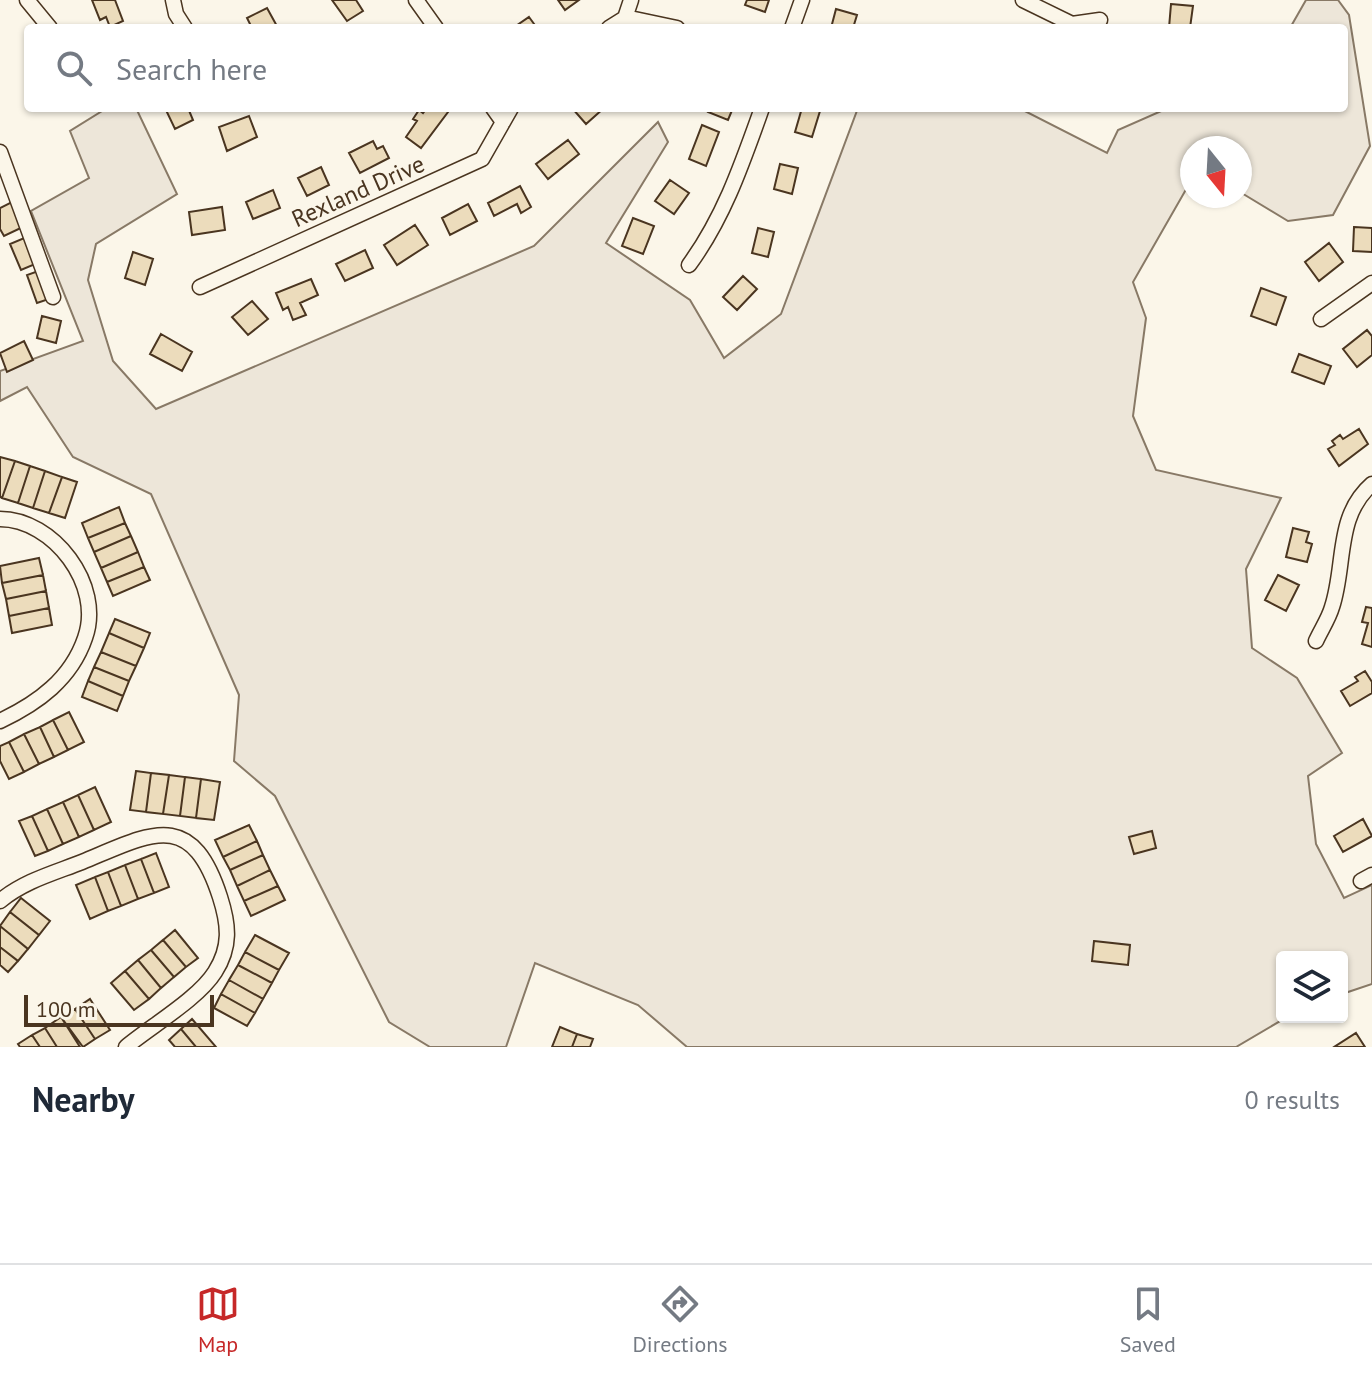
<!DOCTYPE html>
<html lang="en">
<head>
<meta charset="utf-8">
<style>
	body { margin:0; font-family:"PT Sans",sans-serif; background:#f2f2f3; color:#1f2937 }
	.controls { position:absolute; right:24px; bottom:24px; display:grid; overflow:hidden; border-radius:8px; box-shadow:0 2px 6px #0004 }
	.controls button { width:72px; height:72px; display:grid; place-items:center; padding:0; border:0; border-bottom:2px solid #e0e1e3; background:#fff; color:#1f2937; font:40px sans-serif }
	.compass { position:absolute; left:1180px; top:136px; width:72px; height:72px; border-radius:50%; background:#fff; box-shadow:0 2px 6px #0004; rotate:162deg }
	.scale { position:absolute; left:24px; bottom:20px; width:190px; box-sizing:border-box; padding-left:8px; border:4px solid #4a3520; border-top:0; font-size:22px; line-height:28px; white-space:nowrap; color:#4a3520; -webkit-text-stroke:6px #fbf6e9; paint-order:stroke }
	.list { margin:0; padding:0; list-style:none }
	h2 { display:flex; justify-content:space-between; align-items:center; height:104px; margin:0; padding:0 32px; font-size:34px }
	h2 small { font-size:26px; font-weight:400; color:#747a83 }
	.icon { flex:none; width:44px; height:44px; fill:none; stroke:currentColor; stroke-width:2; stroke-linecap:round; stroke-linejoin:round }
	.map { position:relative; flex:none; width:1372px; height:1047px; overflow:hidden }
	.search { position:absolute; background:#fff; box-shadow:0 2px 6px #0004; left:24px; right:24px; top:24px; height:88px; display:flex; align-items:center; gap:20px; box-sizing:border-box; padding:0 28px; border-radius:8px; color:#747a83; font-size:30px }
	.sheet { height:216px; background:#fff }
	nav { display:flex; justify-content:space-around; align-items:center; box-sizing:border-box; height:112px; border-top:2px solid #e0e1e3; background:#fff; font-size:22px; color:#747a83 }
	nav a { display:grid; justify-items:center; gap:4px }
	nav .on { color:#c62828 }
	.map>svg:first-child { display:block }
</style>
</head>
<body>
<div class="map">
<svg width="1372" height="1047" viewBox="0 0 1372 1047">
	<rect width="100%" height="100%" fill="#fbf6e9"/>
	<path fill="#ede6d9" stroke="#887966" stroke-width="2" d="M1306,0h32l11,15 21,131 -37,69 -45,6 -48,-29v-44h-48v31l-59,103 13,36 -13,98 23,54 125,28 -35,71 6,79 45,30 45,75 -34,23 8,68 28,54 28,-13v99l-30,10v-37h-60v60h5l-51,30h-549l-49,-42 -103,-42 -29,84h-76l-41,-25 -114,-226 -41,-35 5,-66 -88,-201 -78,-37 -46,-70 -27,14v-30l83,-30 -52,-130 58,-33 -19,-47 37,-23h29l41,86 -81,50 -8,36 25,81 43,48 378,-163 124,-124 10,20 -62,101 84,57 34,58 57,-44 77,-206h161l88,45 11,-23 50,-22h176v-80h-54z"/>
	<path fill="#ecdcbc" stroke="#4a3520" stroke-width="2" d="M92,0h23l8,21 -13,6 -4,-10 -6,3z
		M332,0h24l7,11 -16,10z
		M558,0h21l-14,10z
		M747,0h22l-4,12 -20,-7z
		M1171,4l22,2 -3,22h-21z
		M267,8l11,20h-26l-5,-10z
		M836,9l21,6 -4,13h-22z
		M529,17l8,11h-24z
		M165,108h23l5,12 -18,9z
		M427,108h24l-30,40 -15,-11 11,-16 -4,-2 6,-9 4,3z
		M572,108h32l-18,16z
		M710,108h23l-5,12 -20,-8z
		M802,108l18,3 -8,26 -17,-5z
		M249,116l8,21 -30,14 -8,-24z
		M702,125l17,7 -13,34 -17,-7z
		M568,140l11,14 -31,25 -12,-15z
		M373,141l4,8 6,-3 6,12 -29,15 -11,-20z
		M780,164l18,4 -6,26 -18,-5z
		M321,167l8,18 -22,11 -9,-18z
		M670,180l19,13 -15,21 -19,-13z
		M520,186l11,21 -10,6 -4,-9 -23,12 -6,-13z
		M273,190l7,18 -27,11 -7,-17z
		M12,202l13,24 -21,10 -4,-7v-21z
		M468,204l9,17 -27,14 -8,-17z
		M222,207l3,23 -33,5 -3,-23z
		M633,218l21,8 -11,28 -21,-8z
		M415,225l13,20 -31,20 -13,-20z
		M1354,227l18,1v24l-19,-1z
		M758,228l16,4 -6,25 -16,-4z
		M29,236l11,26 -19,8 -11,-26z
		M1329,243l14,19 -24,19 -14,-19z
		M365,250l8,18 -28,13 -9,-17z
		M133,252l20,7 -8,26 -20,-7z
		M44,269l11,28 -18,6 -10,-28z
		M743,276l14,13 -20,21 -14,-13z
		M311,279l7,16 -18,8 6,12 -13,5 -5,-13 -5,3 -7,-17z
		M1261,288l25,9 -10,28 -25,-9z
		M252,301l16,18 -20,16 -16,-18z
		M42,316l19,5 -5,22 -19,-5z
		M1367,330l5,6v19l-15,12 -14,-18z
		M161,334l31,18 -10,19 -32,-17z
		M24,341l9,19 -26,12 -7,-19z
		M1299,354l32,12 -7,18 -32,-12z
		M1359,429l9,15 -29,22 -11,-17 7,-4 -3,-4 8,-6 3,4z
		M0,457l15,4 -13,37 -2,-1z
		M15,461l15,5 -12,37 -16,-5z
		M30,466l15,5 -12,37 -15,-5z
		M45,471l17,6 -13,36 -16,-5z
		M62,477l15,5 -12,36 -16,-5z
		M119,507l6,16 -37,15 -6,-15z
		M125,523l6,13 -37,16 -6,-14z
		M1293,528l16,4 -3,10 6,2 -5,18 -21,-5z
		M131,536l7,16 -37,16 -7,-16z
		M138,552l6,15 -37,15 -6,-14z
		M39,558l4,17 -41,8 -2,-17z
		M144,567l6,13 -37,16 -6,-14z
		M43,575l3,16 -40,8 -4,-16z
		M1278,575l21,10 -13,26 -21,-11z
		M46,591l3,17 -40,8 -3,-17z
		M1366,607l6,1v39l-10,-3 6,-21 -6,-1z
		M49,608l3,17 -40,8 -3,-17z
		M115,619l35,14 -6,15 -35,-15z
		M109,633l35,15 -8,18 -35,-14z
		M101,652l35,14 -7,15 -35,-14z
		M94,667l35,14 -6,15 -35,-15z
		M1365,671l7,11v11l-22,13 -9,-15 17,-10 -3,-4z
		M88,681l35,15 -6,15 -35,-14z
		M69,712l15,30 -16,8 -15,-30z
		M53,720l15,30 -14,7 -14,-30z
		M40,727l14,30 -15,7 -15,-30z
		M24,734l15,30 -15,8 -15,-30z
		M9,742l15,30 -15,7 -9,-18v-15z
		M136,771l15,2 -5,39 -16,-2z
		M151,773l18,2 -6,39 -17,-2z
		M169,775l16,2 -5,39 -17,-2z
		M185,777l16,2 -5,39 -16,-2z
		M201,779l19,3 -6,38 -18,-2z
		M95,787l16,35 -17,8 -16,-35z
		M78,795l16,35 -15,7 -16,-35z
		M63,802l16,35 -16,7 -16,-35z
		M47,809l16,35 -15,7 -16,-35z
		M32,816l16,35 -13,5 -16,-35z
		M1363,819l9,17 -29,16 -9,-16z
		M249,825l8,16 -34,16 -8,-17z
		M1152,831l4,17 -22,6 -5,-17z
		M257,841l6,14 -33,15 -7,-13z
		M156,853l13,34 -15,6 -13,-34z
		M263,855l7,15 -33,16 -7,-16z
		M141,859l13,34 -16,6 -13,-34z
		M125,865l13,34 -17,7 -13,-34z
		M270,870l8,16 -34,15 -7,-15z
		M108,872l13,34 -13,5 -13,-34z
		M95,877l13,34 -18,8 -14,-34z
		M278,886l7,14 -34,16 -7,-15z
		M21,898l29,23 -11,14 -29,-23z
		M10,912l29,23 -11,14 -28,-23z
		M0,926l28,23 -10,12 -18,-14z
		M175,930l23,28 -12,9 -23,-27z
		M255,935l34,18 -10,17 -34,-18z
		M163,940l23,27 -12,10 -23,-27z
		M1094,941l36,4 -2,20 -36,-4z
		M0,947l18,14 -10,11 -8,-7z
		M151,950l23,27 -13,11 -23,-28z
		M245,952l34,18 -7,13 -34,-18z
		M138,960l23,28 -12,11 -24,-28z
		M238,965l34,18 -9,16 -34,-19z
		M125,971l24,28 -15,11 -23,-27z
		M229,980l34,19 -8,14 -34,-19z
		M221,994l34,19 -8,13 -33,-18z
		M90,999l20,31 -15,9 -20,-30z
		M75,1009l20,30 -12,8 -22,-30z
		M61,1017l19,30h-23l-12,-19z
		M192,1019l24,28h-20l-15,-18z
		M560,1027l17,7 -5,13h-20z
		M45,1028l12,19h-17l-8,-12z
		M181,1029l15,18h-21l-6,-7z
		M1356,1033l9,14h-31z
		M577,1034l16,5 -3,8h-18z
		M32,1035l8,12h-20l-2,-3z"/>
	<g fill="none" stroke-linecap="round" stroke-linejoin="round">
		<g stroke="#4a3520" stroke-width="17">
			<path id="minor" d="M27,0l23,28
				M173,0l3,14 9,14
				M416,0l20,28
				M1023,0l49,24 28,-4
				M625,17l52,11
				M609,28l16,-10 6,-18
				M792,28l10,-28
				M493,108l10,14
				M0,152l53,145
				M689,265c35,-48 53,-101 73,-157
				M200,287l282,-128 29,-51
				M1321,319l51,-36
				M0,519c53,0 104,66 85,119 -14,41 -47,65 -85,83
				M1316,641c5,-11 13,-23 16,-34 14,-42 3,-91 40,-123
				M1361,881l11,-6
				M0,901c24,-20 54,-28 82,-39 68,-28 109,-55 138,35 9,28 11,50 -5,75 -17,27 -64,54 -89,75"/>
		</g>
		<use href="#minor" stroke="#fbf6e9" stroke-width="14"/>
	</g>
	<g text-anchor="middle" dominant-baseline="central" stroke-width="6" stroke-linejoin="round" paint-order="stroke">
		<g font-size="24" fill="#4a3520" stroke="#fbf6e9">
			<text transform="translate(358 191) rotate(-24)">Rexland Drive</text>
		</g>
	</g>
</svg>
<div class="controls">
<button><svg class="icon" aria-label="layers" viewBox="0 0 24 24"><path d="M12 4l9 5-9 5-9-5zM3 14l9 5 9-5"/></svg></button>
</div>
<svg class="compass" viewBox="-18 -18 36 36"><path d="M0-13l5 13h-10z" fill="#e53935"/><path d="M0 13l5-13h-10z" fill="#747a83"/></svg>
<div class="scale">100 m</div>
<div class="search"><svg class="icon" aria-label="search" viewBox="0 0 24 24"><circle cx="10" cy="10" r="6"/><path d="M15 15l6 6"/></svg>Search here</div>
</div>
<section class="sheet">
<h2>Nearby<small>0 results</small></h2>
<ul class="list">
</ul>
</section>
<nav>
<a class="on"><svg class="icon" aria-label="map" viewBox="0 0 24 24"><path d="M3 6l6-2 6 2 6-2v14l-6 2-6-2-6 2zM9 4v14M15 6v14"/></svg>Map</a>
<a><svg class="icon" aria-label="directions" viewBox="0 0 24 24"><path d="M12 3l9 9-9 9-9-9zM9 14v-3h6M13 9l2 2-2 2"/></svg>Directions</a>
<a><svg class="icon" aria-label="saved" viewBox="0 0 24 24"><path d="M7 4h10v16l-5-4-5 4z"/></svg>Saved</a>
</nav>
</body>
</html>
